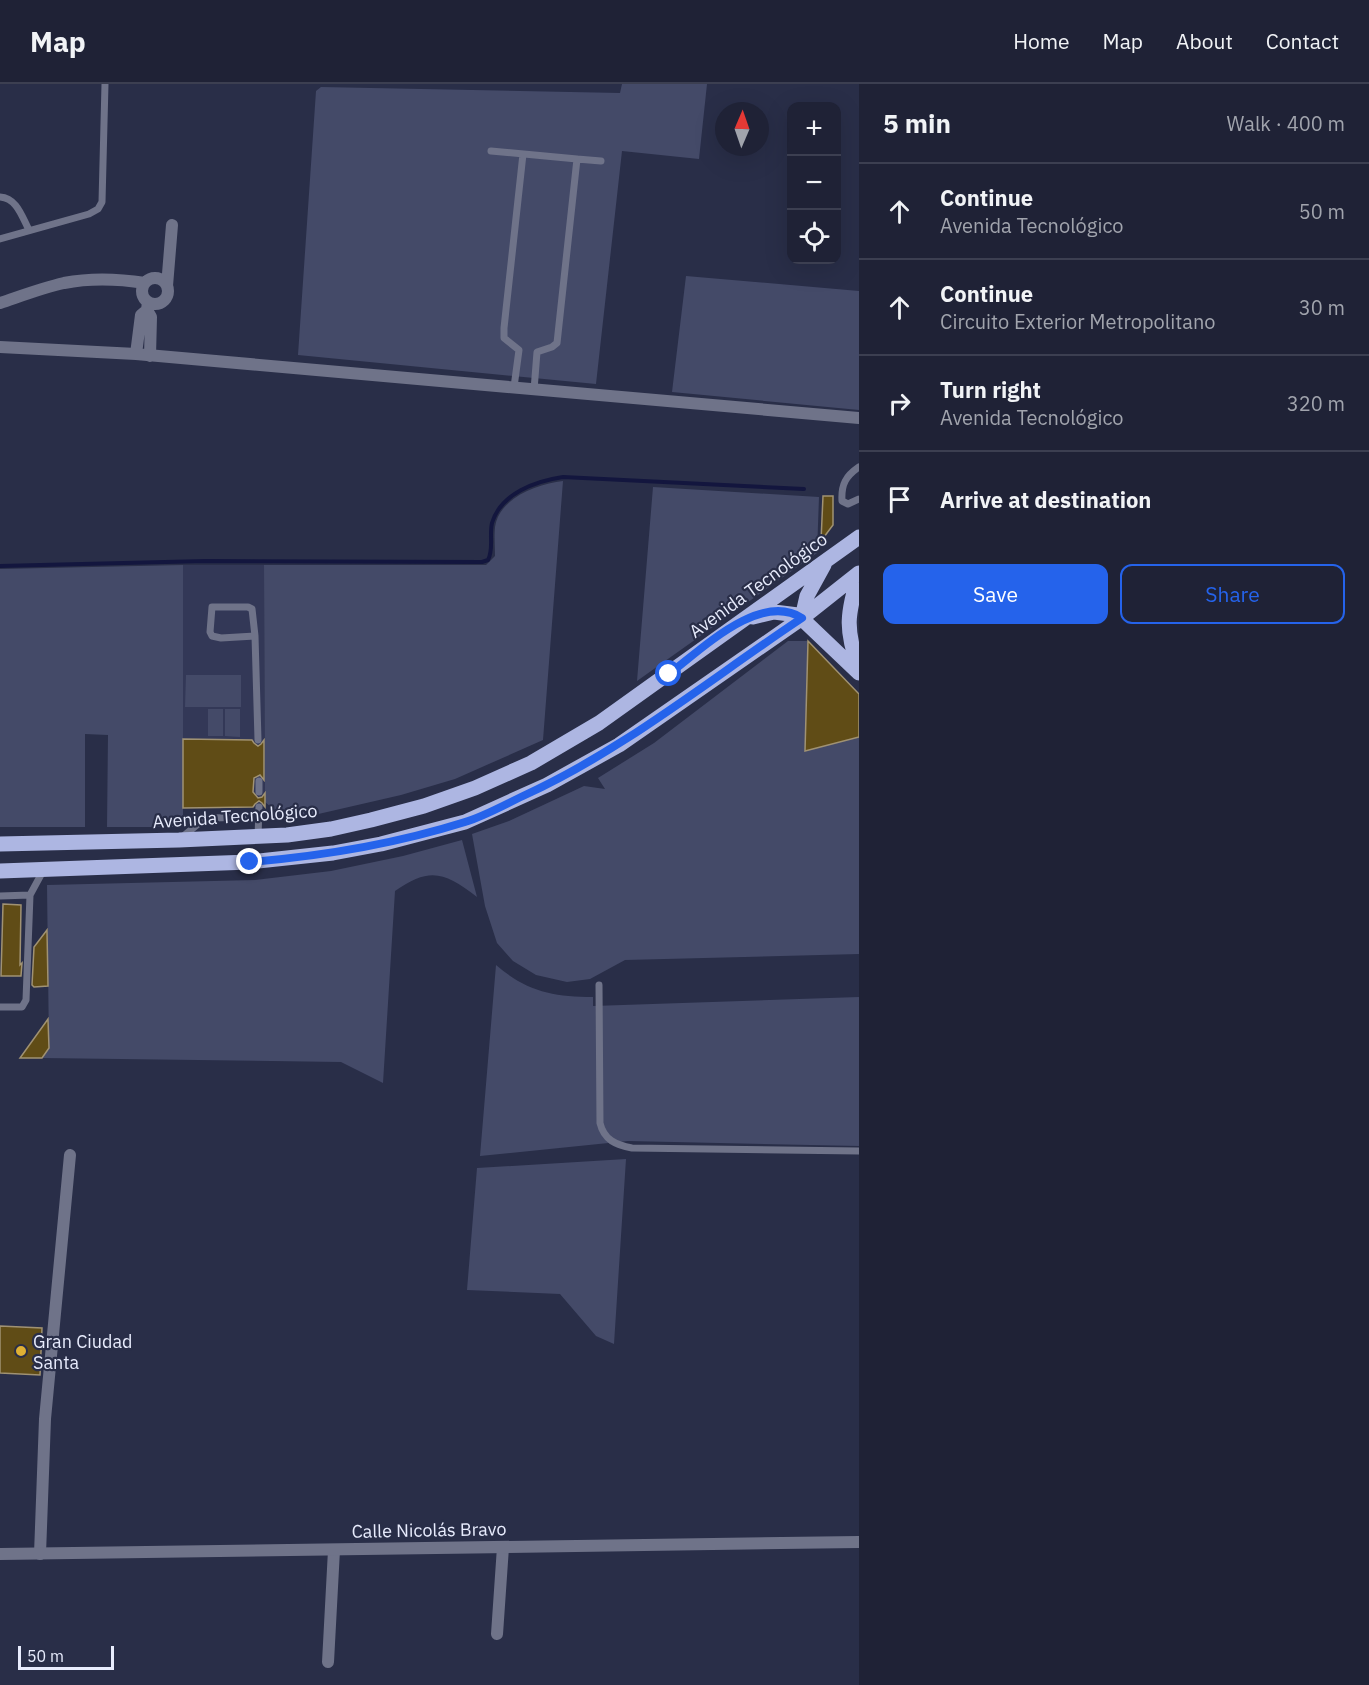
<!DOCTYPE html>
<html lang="en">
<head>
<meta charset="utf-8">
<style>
	body { margin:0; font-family:"IBM Plex Sans",sans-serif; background:#272a3e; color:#f1f3f6 }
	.controls { position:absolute; right:18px; top:18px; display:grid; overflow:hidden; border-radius:12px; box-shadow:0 6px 24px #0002 }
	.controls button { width:54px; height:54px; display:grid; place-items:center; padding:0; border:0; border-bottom:2px solid #3c3f51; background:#1f2236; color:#f1f3f6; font:30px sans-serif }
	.compass { position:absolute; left:715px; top:18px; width:54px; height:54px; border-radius:50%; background:#1f2236; box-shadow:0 6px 24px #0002; rotate:2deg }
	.scale { position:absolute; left:18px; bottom:15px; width:96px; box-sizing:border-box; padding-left:6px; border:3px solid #e8ecfd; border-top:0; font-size:16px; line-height:21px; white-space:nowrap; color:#e8ecfd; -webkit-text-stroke:4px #292e48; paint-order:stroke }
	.stop { position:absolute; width:18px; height:18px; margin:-14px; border:4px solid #2563eb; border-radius:50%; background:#fff }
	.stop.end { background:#2563eb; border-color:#fff; box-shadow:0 2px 6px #0008 }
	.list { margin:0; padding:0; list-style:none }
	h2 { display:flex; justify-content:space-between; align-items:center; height:78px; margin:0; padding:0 24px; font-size:26px }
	h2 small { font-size:20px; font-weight:400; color:#a1a4ad }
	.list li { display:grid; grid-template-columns:39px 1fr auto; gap:18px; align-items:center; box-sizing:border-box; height:96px; padding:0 24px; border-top:2px solid #3c3f51 }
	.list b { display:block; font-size:22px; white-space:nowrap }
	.list p { margin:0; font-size:20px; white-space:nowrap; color:#a1a4ad }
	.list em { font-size:20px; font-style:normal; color:#a1a4ad }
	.actions { display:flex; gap:12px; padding:18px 24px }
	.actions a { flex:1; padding:14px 0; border:2px solid #2563eb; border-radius:12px; text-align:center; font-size:21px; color:#2563eb }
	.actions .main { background:#2563eb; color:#fff }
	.icon { flex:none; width:33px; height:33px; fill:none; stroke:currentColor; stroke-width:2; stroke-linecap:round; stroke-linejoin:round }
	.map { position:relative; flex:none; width:859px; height:1601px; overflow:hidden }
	header { display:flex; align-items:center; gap:36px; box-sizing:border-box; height:84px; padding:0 30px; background:#1f2236; border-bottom:2px solid #3c3f51 }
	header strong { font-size:28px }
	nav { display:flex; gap:33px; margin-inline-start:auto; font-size:21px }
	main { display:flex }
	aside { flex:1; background:#1f2236 }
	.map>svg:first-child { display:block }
</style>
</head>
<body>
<header>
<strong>Map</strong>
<nav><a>Home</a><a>Map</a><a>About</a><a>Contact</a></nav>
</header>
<main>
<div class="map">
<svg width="859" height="1601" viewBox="0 0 859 1601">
	<rect width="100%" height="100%" fill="#292e48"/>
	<path fill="#333857" d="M183,481h81l1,242 -82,1z"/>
	<path fill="#444a68" d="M622,0h85l-8,75 -77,-8 -26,233 -298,-29 18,-264 5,-4 299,6z
		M686,192l173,15v119l-187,-18z
		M563,397l-20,259 -88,39 -54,16 -113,26 -23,-19 -1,-237h222l9,-9c0,-9 -1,-20 0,-29 4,-29 42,-43 68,-46z
		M653,403l166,10 -2,56 -180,128z
		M183,481v262h-76l1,-92 -23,-1v93h-85v-258z
		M788,557h20l-3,110 54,-14v217l-234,6 -35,19 -23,3 -31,-7 -23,-14 -16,-18 -12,-37 -13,-72 37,-13 75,-35 21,3 -7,-11 56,-35z
		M186,591h55v32h-56z
		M208,625h15v27h-15z
		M225,625h15v28l-15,-1z
		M462,756l15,57c-32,-24 -46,-31 -82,-6l-12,192 -42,-21 -299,-4 7,-10 -2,-163 208,-5 76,-9 72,-15z
		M496,881c30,26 57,32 97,32v9l266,-9v149l-231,-5 -148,15z
		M626,1075l-12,185 -18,-8 -36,-42 -93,-4 10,-122z"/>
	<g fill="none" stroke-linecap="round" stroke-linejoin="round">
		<path stroke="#13163e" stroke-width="4" d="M0,482l206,-5 276,1 6,-2c6,-11 1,-24 4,-37 9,-30 44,-42 71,-46l241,12"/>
	</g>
	<path fill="#604c16" stroke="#a09273" stroke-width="1.5" d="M823,412h10v29l-12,16z
		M808,557l51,53v43l-54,14z
		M183,655l69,1 2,3 4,3 3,-2 3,-4v40l-4,-5 -6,3 -1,14 5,6 4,-1 3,-4v14l-3,-4 -3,-2 -4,3 -2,3 -70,1z
		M3,820l18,1 -1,60 2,-2 -1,13h-20z
		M47,846l1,56 -14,1 -2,-2 2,-38z
		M48,935l1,29 -7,10h-22z
		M0,1242l42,2 -2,47 -40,-2z"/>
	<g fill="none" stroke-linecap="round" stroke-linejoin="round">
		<path stroke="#6f7389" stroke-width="7" d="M491,67l86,8
			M0,113c17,1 22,20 29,33
			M0,155l89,-25 9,-5 4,-7 3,-118
			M514,303l5,-37 -15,-12v-10l19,-174
			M534,306l3,-38 15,-5 5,-4 20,-184 24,2
			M859,383c-13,9 -18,17 -17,34l6,3 11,-5
			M255,552l-34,2 -9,-2 -2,-4 2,-25h36l4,2 3,27 3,104
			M259,697v11
			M258,753l1,-30
			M181,754l22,-18 7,-2 49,-1
			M0,812l30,-1
			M599,901l1,138c4,17 16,22 32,25l227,3
			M0,923h22l4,-7 4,-105 13,-24"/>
		<path stroke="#6f7389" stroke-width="12" d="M142 207a13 13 0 1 1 26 0a13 13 0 1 1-26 0Z
			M167,202l5,-61
			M0,219c21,-7 42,-15 64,-20 26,-5 55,-4 81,0
			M147,226l4,7 -1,39
			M0,263l136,7 723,64
			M136,270l5,-39 6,-5 1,-8
			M40,1470l5,-135 25,-264
			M497,1550l6,-87
			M328,1578l6,-112"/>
		<path stroke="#6f7389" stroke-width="12" d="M0,1470l859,-12"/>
		<path stroke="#adb6e2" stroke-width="15" d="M859,489c-11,41 -15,54 0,95
			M753,533l21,-5 24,3 61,58
			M802,534l5,-22 17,-31
			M0,760l179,-4 108,-5 44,-6 40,-9 53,-14 51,-18 56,-25 68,-40 260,-186
			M0,787l250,-9 83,-9 48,-9 84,-22 82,-37 72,-40 183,-127 57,-45"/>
	</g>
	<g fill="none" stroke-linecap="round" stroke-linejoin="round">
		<path stroke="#2563eb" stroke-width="8" d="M250,778c73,-6 145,-18 215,-40 20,-6 39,-17 58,-26 101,-46 187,-117 279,-178 -42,-27 -101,32 -133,56"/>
	</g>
	<circle fill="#dfb034" stroke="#292e48" stroke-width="2" cx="21" cy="1267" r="6"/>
	<g text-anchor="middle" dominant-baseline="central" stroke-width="4.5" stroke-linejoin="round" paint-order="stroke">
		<g font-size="18" fill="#e8ecfd" stroke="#292e48">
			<text transform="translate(758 501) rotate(-36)">Avenida Tecnológico</text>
			<text transform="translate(235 732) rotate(-4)">Avenida Tecnológico</text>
			<text transform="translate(429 1446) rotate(-1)">Calle Nicolás Bravo</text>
		</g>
		<g font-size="18" fill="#e8ecfd" stroke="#292e48" text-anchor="start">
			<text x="33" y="1257">Gran Ciudad<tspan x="33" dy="21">Santa</tspan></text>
		</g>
	</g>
</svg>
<div class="controls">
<button>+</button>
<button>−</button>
<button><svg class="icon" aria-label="locate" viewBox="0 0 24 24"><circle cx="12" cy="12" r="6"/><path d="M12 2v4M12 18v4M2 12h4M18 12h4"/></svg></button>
</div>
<svg class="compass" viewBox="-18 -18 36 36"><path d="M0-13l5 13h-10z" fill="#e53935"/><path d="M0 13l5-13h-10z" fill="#a1a4ad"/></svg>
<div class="scale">50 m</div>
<div class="stop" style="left:669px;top:590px"></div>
<div class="stop end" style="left:250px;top:778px"></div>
</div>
<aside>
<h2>5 min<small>Walk · 400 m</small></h2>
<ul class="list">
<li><svg class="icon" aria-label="ahead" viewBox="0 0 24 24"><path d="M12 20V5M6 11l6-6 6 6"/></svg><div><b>Continue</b><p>Avenida Tecnológico</p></div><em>50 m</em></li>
<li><svg class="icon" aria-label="ahead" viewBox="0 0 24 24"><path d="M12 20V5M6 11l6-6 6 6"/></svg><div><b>Continue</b><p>Circuito Exterior Metropolitano</p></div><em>30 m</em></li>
<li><svg class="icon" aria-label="right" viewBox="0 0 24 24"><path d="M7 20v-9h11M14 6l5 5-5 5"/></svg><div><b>Turn right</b><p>Avenida Tecnológico</p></div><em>320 m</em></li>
<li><svg class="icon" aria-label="arrive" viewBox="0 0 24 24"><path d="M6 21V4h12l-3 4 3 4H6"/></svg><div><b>Arrive at destination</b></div></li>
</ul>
<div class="actions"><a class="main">Save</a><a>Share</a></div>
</aside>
</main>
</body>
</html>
